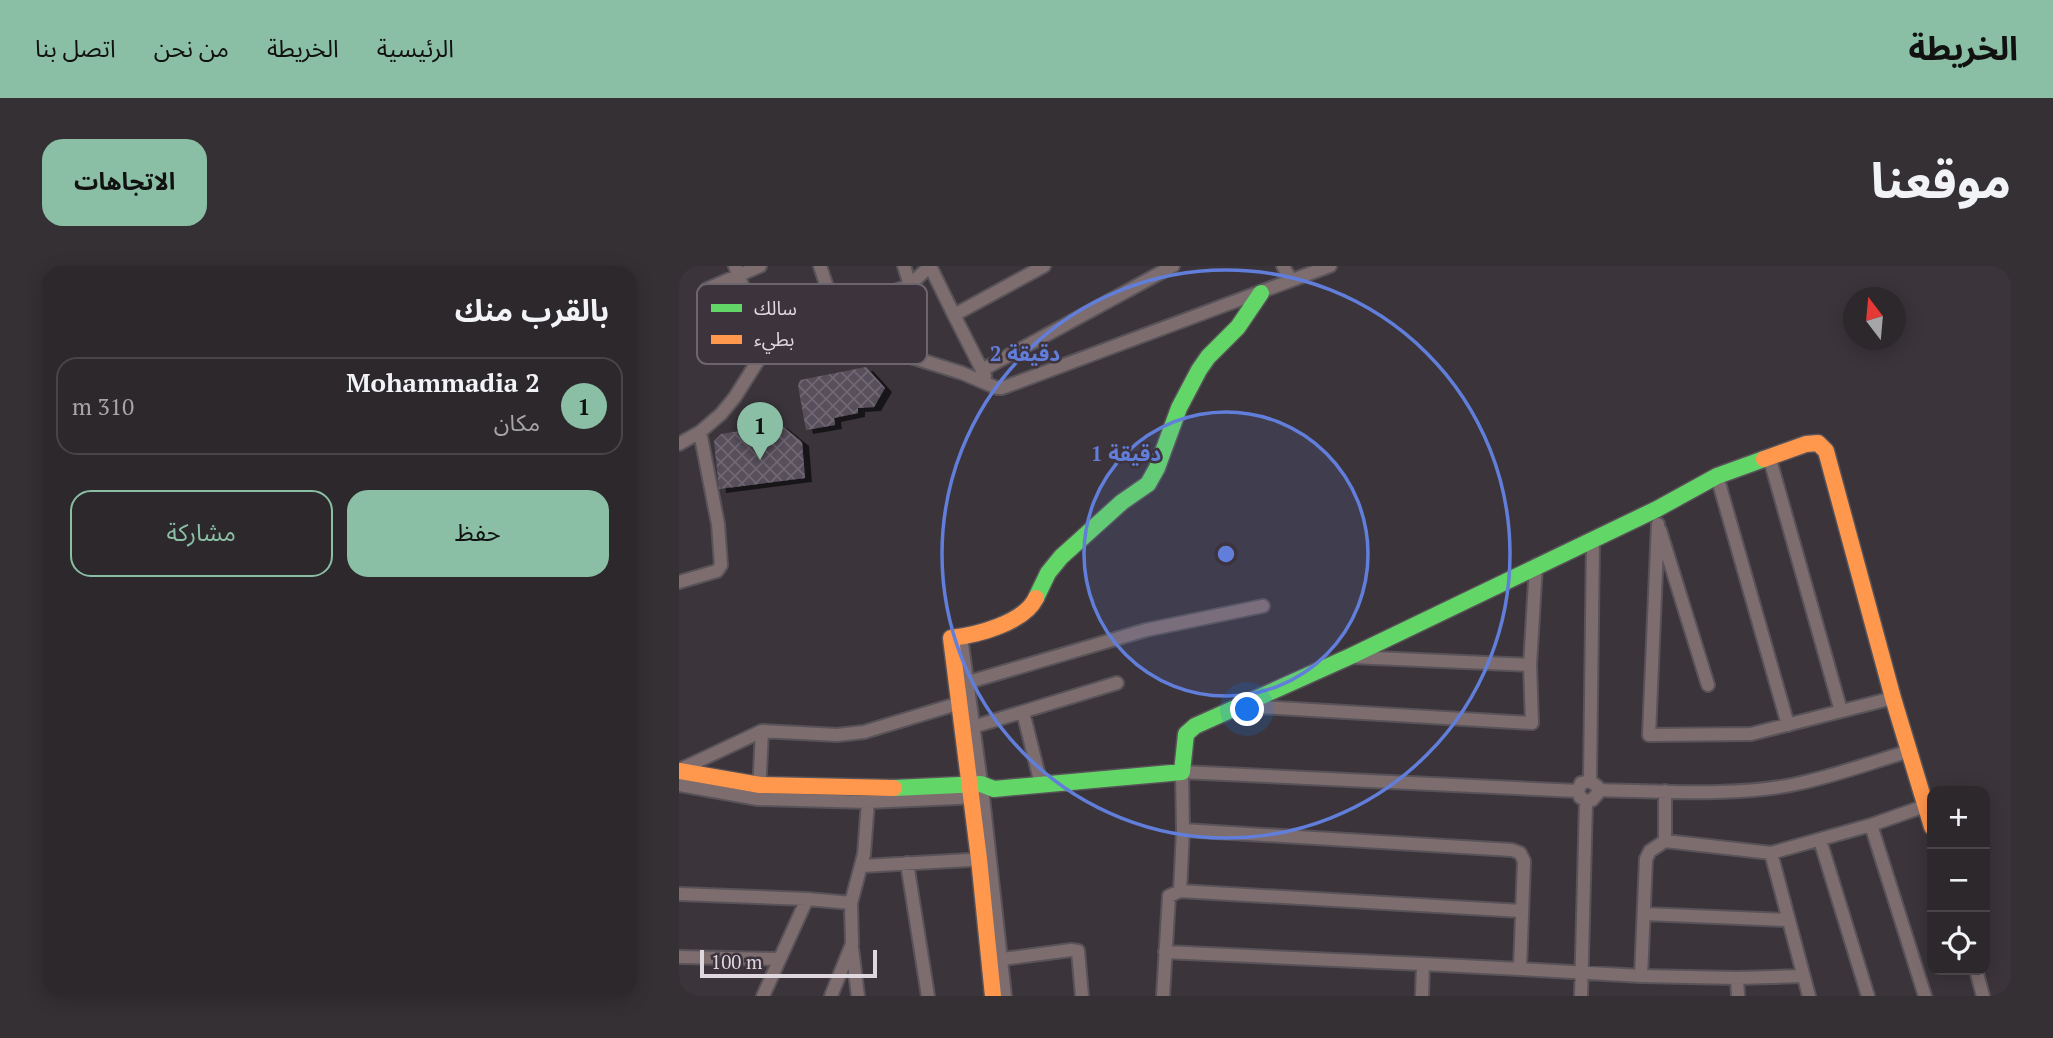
<!DOCTYPE html>
<html lang="ar">
<head>
<meta charset="utf-8">
<style>
	body { margin:0; font-family:"PT Serif","Noto Sans Arabic",serif; background:#343034; color:#f1f3f6; direction:rtl }
	.controls { position:absolute; right:21px; bottom:21px; display:grid; overflow:hidden; border-radius:14px; box-shadow:0 4px 18px #0003 }
	.controls button { width:63px; height:63px; display:grid; place-items:center; padding:0; border:0; border-bottom:2px solid #484448; background:#2c282c; color:#f1f3f6; font:35px sans-serif }
	.compass { position:absolute; left:1164px; top:21px; width:63px; height:63px; border-radius:50%; background:#2c282c; box-shadow:0 4px 18px #0003; rotate:344deg }
	.scale { position:absolute; left:21px; bottom:18px; width:177px; box-sizing:border-box; padding-left:7px; border:4px solid #ded8de; border-top:0; font-size:19px; line-height:24px; white-space:nowrap; color:#ded8de; -webkit-text-stroke:5px #3d333d; paint-order:stroke }
	.you { position:absolute; left:569px; top:444px; width:24px; height:24px; margin:-18px; border:5px solid #fff; border-radius:50%; background:#1a73e8; box-shadow:0 0 0 10px #1a73e833 }
	.badge { display:grid; place-items:center; width:46px; height:46px; border-radius:50%; background:#8abfa5; color:#111; font-size:23px; font-weight:700 }
	.pin { position:absolute; translate:-50% -58px; filter:drop-shadow(0 2px 4px #0008) }
	.pin::after { content:''; position:absolute; top:37px; width:24px; height:21px; background:inherit; clip-path:polygon(0 0,100% 0,50% 100%) }
	.list { margin:0; padding:0; list-style:none }
	h2 { display:flex; justify-content:space-between; align-items:center; height:91px; margin:0; padding:0 28px; font-size:30px }
	h2 small { font-size:23px; font-weight:400; color:#a6a6a9 }
	.list li { display:grid; grid-template-columns:46px 1fr auto; gap:21px; align-items:center; box-sizing:border-box; height:98px; margin:0 14px 14px; padding:0 14px; border:2px solid #484448; border-radius:21px }
	.list b { display:block; font-size:26px; white-space:nowrap }
	.list p { margin:0; font-size:23px; white-space:nowrap; color:#a6a6a9 }
	.list em { font-size:23px; font-style:normal; color:#a6a6a9 }
	.actions { display:flex; gap:14px; padding:21px 28px }
	.actions a { flex:1; padding:16px 0; border:2px solid #8abfa5; border-radius:21px; text-align:center; font-size:24px; color:#8abfa5 }
	.actions .main { background:#8abfa5; color:#111 }
	.icon { flex:none; width:38px; height:38px; fill:none; stroke:currentColor; stroke-width:2; stroke-linecap:round; stroke-linejoin:round }
	.map { position:relative; flex:none; width:1332px; height:730px; overflow:hidden; direction:ltr; border-radius:21px }
	header { display:flex; align-items:center; gap:42px; box-sizing:border-box; height:98px; padding:0 35px; background:#8abfa5; color:#111 }
	header strong { font-size:33px }
	nav { display:flex; gap:38px; margin-inline-start:auto; font-size:24px }
	.intro { display:flex; align-items:center; justify-content:space-between; box-sizing:border-box; height:168px; padding:0 42px }
	h1 { margin:0; font-size:49px }
	.button { padding:18px 32px; border-radius:21px; background:#8abfa5; color:#111; font-size:24px; font-weight:700 }
	main { display:flex; gap:42px; padding:0 42px }
	aside { flex:1; background:#2c282c; border-radius:21px; box-shadow:0 4px 18px #0003 }
	.map>svg:first-child { display:block }
</style>
</head>
<body>
<header>
<strong>الخريطة</strong>
<nav><a>الرئيسية</a><a>الخريطة</a><a>من نحن</a><a>اتصل بنا</a></nav>
</header>
<div class="intro"><h1>موقعنا</h1><a class="button">الاتجاهات</a></div>
<main>
<div class="map">
<svg width="1332" height="730" viewBox="0 0 1332 730">
	<defs>
		<pattern id="building-cross-hatch" width="8" height="8" patternUnits="userSpaceOnUse" patternTransform="scale(1.75)"><rect width="8" height="8" fill="#584f5c"/><path d="M0 0l8 8M0 8l8-8" fill="none" stroke="#706873"/></pattern>
		<filter id="shadow"><feDropShadow dx="7" dy="4" stdDeviation="0" flood-color="#0009"/></filter>
	</defs>
	<rect width="100%" height="100%" fill="#3b353b"/>
	<path fill="url(#building-cross-hatch)" filter="url(#shadow)" d="M187,101l19,21 -11,19 -16,1v5l-24,5 1,7 -29,5 -8,-44 2,-6z
		M101,158l22,18 3,36 -86,11 -5,-48 7,-7z"/>
	<g fill="none" stroke-linecap="round" stroke-linejoin="round">
		<g stroke="#585358" stroke-width="16">
			<path id="street" d="M56,0l31,82
				M141,0l16,48
				M225,0l6,19
				M251,0l24,49
				M604,0l8,14
				M28,23l53,-23
				M130,59l153,48 35,15h5l328,-122
				M44,79l36,-14
				M303,104l191,-104
				M306,110l-31,-61 90,-49
				M0,178l21,-12 21,-18 14,-17 31,-49 16,-11 27,-12 101,-40 20,-19
				M1090,190l72,255
				M1038,210l71,249
				M979,258l-9,211 102,-1 142,-36
				M981,264l48,155
				M0,316l38,-11 4,-6 -3,-41 -18,-92
				M282,371l22,160 22,199
				M673,391l178,8
				M283,418l184,-54 117,-24
				M564,440l289,17 -2,-58 6,-100
				M344,446l18,72
				M287,463l151,-46
				M0,504l83,-39 75,4 27,-3 96,-29
				M911,515l3,-242
				M0,519l79,14 110,3 110,-5
				M919,524c62,1 138,7 198,-6 39,-8 76,-22 114,-33
				M986,525v50l-15,10 -4,8 -5,117 96,2 1,18
				M80,526l3,-61
				M504,564l-1,-58 396,19
				M1141,574l48,156
				M986,575l106,12
				M228,597l21,133
				M183,600l125,-7
				M501,625l341,20
				M0,628l128,5 44,4 1,41 -21,52
				M172,637l13,-49 4,-52
				M966,648l142,6
				M173,682l6,48
				M486,686l258,12 -1,32
				M0,691l101,2
				M316,694l76,-10 7,1 4,45
				M744,698l97,5
				M1297,704l7,26
				M1058,712l66,-2
				M84,730l44,-97
				M484,730l6,-100 11,-5 3,-61 329,20 8,3 4,8 -4,108 121,7
				M902,730l5,-195 -6,-4 -2,-6 3,-8 9,-2 8,6v6l-6,7 -6,1
				M1130,730l-38,-143 100,-28
				M1246,730l-54,-171 54,-19"/>
		</g>
		<g stroke="#585358" stroke-width="19">
			<path id="fast" d="M357,332l12,-25 13,-16 61,-55 26,-18 9,-16 22,-60 20,-38 9,-13 30,-30 23,-34
				M215,522l87,-4 13,5 188,-17 4,-38 9,-8 156,-70 306,-147 60,-33 47,-17"/>
		</g>
		<g stroke="#585358" stroke-width="19">
			<path id="slow" d="M1085,193l42,-15 12,-1 8,8 67,247 39,129
				M0,505l81,14 134,3
				M314,730l-14,-137 -28,-221c26,-3 73,-15 85,-40"/>
		</g>
		<use href="#street" stroke="#7e6d6f" stroke-width="12"/>
		<use href="#fast" stroke="#63d668" stroke-width="16"/>
		<use href="#slow" stroke="#ff974d" stroke-width="16"/>
	</g>
	<circle cx="547" cy="288" r="142" fill="#617eda" fill-opacity=".12"/>
	<g fill="none" stroke="#617eda" stroke-width="3.5">
		<circle cx="547" cy="288" r="142"/>
		<circle cx="547" cy="288" r="284"/>
	</g>
	<rect x="18" y="18" width="230" height="80" rx="10" fill="#3d333d" stroke="#6d656d" stroke-width="2"/>
	<rect x="32" y="38" width="31" height="8" fill="#63d668"/>
	<rect x="32" y="69" width="31" height="9" fill="#ff974d"/>
	<g font-size="19" fill="#ded8de">
		<text x="75" y="49">سالك</text>
		<text x="75" y="80">بطيء</text>
	</g>
	<circle cx="547" cy="288" r="10" fill="#617eda" stroke="#3d333d" stroke-width="3.5"/>
	<g font-size="21" text-anchor="middle" font-weight="bold" fill="#617eda" stroke="#3d333d" stroke-width="5" stroke-linejoin="round" paint-order="stroke">
		<text x="346" y="95">2 دقيقة</text>
		<text x="447" y="195">1 دقيقة</text>
	</g>
</svg>
<div class="controls">
<button>+</button>
<button>−</button>
<button><svg class="icon" aria-label="locate" viewBox="0 0 24 24"><circle cx="12" cy="12" r="6"/><path d="M12 2v4M12 18v4M2 12h4M18 12h4"/></svg></button>
</div>
<svg class="compass" viewBox="-18 -18 36 36"><path d="M0-13l5 13h-10z" fill="#e53935"/><path d="M0 13l5-13h-10z" fill="#a6a6a9"/></svg>
<div class="scale">100 m</div>
<div class="you"></div>
<div class="pin badge" style="left:81px;top:194px">1</div>
</div>
<aside>
<h2>بالقرب منك<small></small></h2>
<ul class="list">
<li><span class="badge">1</span><div><b>Mohammadia 2</b><p>مكان</p></div><em>310 m</em></li>
</ul>
<div class="actions"><a class="main">حفظ</a><a>مشاركة</a></div>
</aside>
</main>
</body>
</html>
